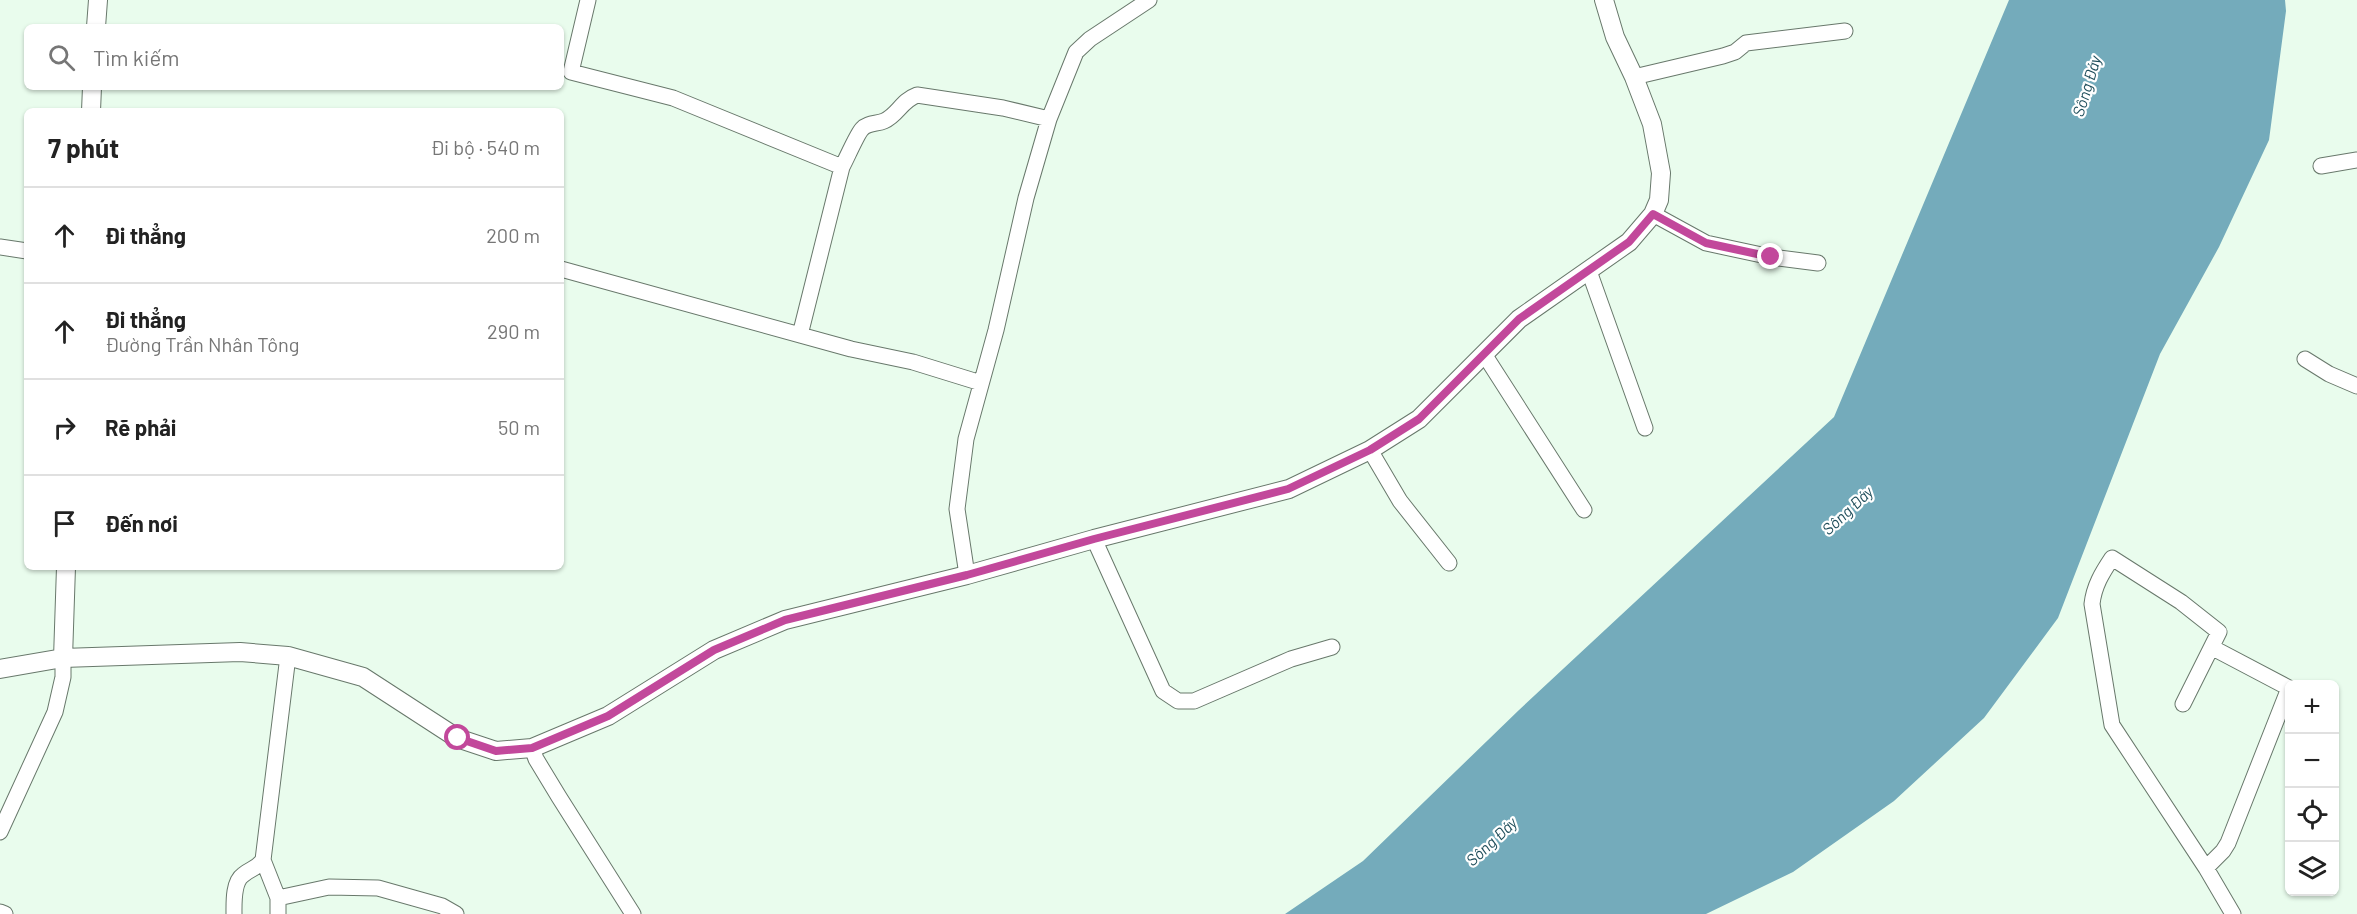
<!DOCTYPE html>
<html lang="vi">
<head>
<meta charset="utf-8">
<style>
	body { margin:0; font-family:Barlow,sans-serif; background:#f2f2f2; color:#222 }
	.controls { position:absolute; right:18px; bottom:18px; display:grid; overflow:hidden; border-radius:9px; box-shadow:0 2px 4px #0004 }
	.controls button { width:54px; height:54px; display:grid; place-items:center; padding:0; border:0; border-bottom:2px solid #e0e0e0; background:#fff; color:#222; font:30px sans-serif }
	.stop { position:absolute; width:18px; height:18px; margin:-14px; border:4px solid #c2489b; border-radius:50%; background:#fff }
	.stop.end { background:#c2489b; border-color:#fff; box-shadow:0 2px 6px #0008 }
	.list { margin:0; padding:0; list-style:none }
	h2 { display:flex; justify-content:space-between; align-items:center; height:78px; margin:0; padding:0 24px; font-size:26px }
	h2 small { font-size:20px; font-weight:400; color:#767676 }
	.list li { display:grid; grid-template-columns:39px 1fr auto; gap:18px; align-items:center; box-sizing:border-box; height:96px; padding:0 24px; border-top:2px solid #e0e0e0 }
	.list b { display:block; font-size:22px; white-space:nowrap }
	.list p { margin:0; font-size:20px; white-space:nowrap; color:#767676 }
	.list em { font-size:20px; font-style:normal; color:#767676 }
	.icon { flex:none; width:33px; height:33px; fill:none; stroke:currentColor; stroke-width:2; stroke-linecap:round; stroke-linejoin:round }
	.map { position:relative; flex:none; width:2357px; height:914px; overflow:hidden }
	.search { position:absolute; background:#fff; box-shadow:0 2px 4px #0004; left:24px; top:24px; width:540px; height:66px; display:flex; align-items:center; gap:15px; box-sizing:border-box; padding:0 21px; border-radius:9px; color:#767676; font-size:22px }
	.panel { position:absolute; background:#fff; box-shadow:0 2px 4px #0004; left:24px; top:108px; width:540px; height:462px; border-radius:9px }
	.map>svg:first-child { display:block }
</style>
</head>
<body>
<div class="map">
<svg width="2357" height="914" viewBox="0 0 2357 914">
	<rect width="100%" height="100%" fill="#e9fced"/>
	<path fill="#74abbb" d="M2009,0h276l1,11 -17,129 -50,107 -59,107 -102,264 -74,100 -90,83 -101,71 -87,42h-421l78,-53 156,-151 315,-293z"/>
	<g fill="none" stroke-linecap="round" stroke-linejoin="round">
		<g stroke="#68786b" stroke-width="17">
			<path id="minor" d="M588,0l-17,72 102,26 169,69 -42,168
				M1634,77l89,-21 12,-4 11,-9 99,-12
				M2321,166l36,-6
				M842,167c4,-7 15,-33 20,-38 5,-6 15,-5 22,-8 14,-6 17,-20 33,-26l86,13 46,11
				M1653,214l53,29 65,14 47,6
				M0,247l27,4
				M561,269l290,80 62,13 68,21
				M1589,271l56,157
				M1484,354l100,156
				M2305,359l24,15 28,12
				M1370,450l30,51 49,62
				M1094,539l69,152 15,10h16l97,-42 41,-12
				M967,575l-10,-66 9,-70 30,-109 30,-132 23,-79 27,-67 14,-13 59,-39
				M2183,704l36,-72 -38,-30 -69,-44c-10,15 -18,28 -20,46l20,121 94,143 27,46
				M532,748l4,11 23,38 74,117
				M0,832l55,-120 8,-35v-19
				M263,860l15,38v16
				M2206,868l17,-17 5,-8 61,-155 -76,-40
				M278,898l51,-11 49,1 64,18 14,8
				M0,912l5,2
				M234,914c0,-11 -1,-32 9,-39 8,-7 12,-5 20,-15l25,-204"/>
		</g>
		<g stroke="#68786b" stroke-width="20">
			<path id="tertiary" d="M96,27l2,-27
				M91,111l1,-24
				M63,658l3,-91
				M0,669l63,-11 177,-6 48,4 75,21 94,61 39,13 36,-3 76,-32 106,-66 71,-30 182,-45 127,-36 195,-50 81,-39 49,-31 100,-100 110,-77 24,-28 6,-14 2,-27 -9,-49 -18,-47 -19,-40 -11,-37"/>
		</g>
		<use href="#minor" stroke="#fff" stroke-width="15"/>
		<use href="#tertiary" stroke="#fff" stroke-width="18"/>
	</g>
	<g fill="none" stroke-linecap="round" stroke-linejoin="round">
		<path stroke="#c2489b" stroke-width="8" d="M458,738l38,13 36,-3 76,-32 106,-66 71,-30 182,-45 127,-36 194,-50 82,-39 49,-31 100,-100 110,-77 24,-28 53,29 65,14"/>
	</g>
	<g text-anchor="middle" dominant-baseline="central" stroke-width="4.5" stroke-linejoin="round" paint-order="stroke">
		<g font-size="16" font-style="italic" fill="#1f4e5b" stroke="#fff">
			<text transform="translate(2086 86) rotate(-73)">Sông Đáy</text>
			<text transform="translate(1847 510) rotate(-43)">Sông Đáy</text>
			<text transform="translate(1491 841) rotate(-43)">Sông Đáy</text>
		</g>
	</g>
</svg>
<div class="controls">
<button>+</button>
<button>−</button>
<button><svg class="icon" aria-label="locate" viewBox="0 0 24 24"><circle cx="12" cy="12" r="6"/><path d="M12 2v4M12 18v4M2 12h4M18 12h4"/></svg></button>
<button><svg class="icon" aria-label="layers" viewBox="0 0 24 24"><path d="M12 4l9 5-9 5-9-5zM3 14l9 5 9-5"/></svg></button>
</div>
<div class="stop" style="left:458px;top:738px"></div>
<div class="stop end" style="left:1771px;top:257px"></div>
<div class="search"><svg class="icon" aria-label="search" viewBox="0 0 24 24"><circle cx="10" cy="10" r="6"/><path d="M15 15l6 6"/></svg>Tìm kiếm</div>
<section class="panel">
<h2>7 phút<small>Đi bộ · 540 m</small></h2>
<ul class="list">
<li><svg class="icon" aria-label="ahead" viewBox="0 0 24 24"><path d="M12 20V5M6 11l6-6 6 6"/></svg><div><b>Đi thẳng</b></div><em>200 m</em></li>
<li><svg class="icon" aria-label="ahead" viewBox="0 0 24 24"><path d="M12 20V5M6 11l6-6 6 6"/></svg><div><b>Đi thẳng</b><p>Đường Trần Nhân Tông</p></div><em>290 m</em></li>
<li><svg class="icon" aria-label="right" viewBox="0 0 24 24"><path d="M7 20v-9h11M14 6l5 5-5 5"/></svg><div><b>Rẽ phải</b></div><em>50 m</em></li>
<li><svg class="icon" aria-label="arrive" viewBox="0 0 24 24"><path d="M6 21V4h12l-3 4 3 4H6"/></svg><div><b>Đến nơi</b></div></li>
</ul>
</section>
</div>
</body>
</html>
